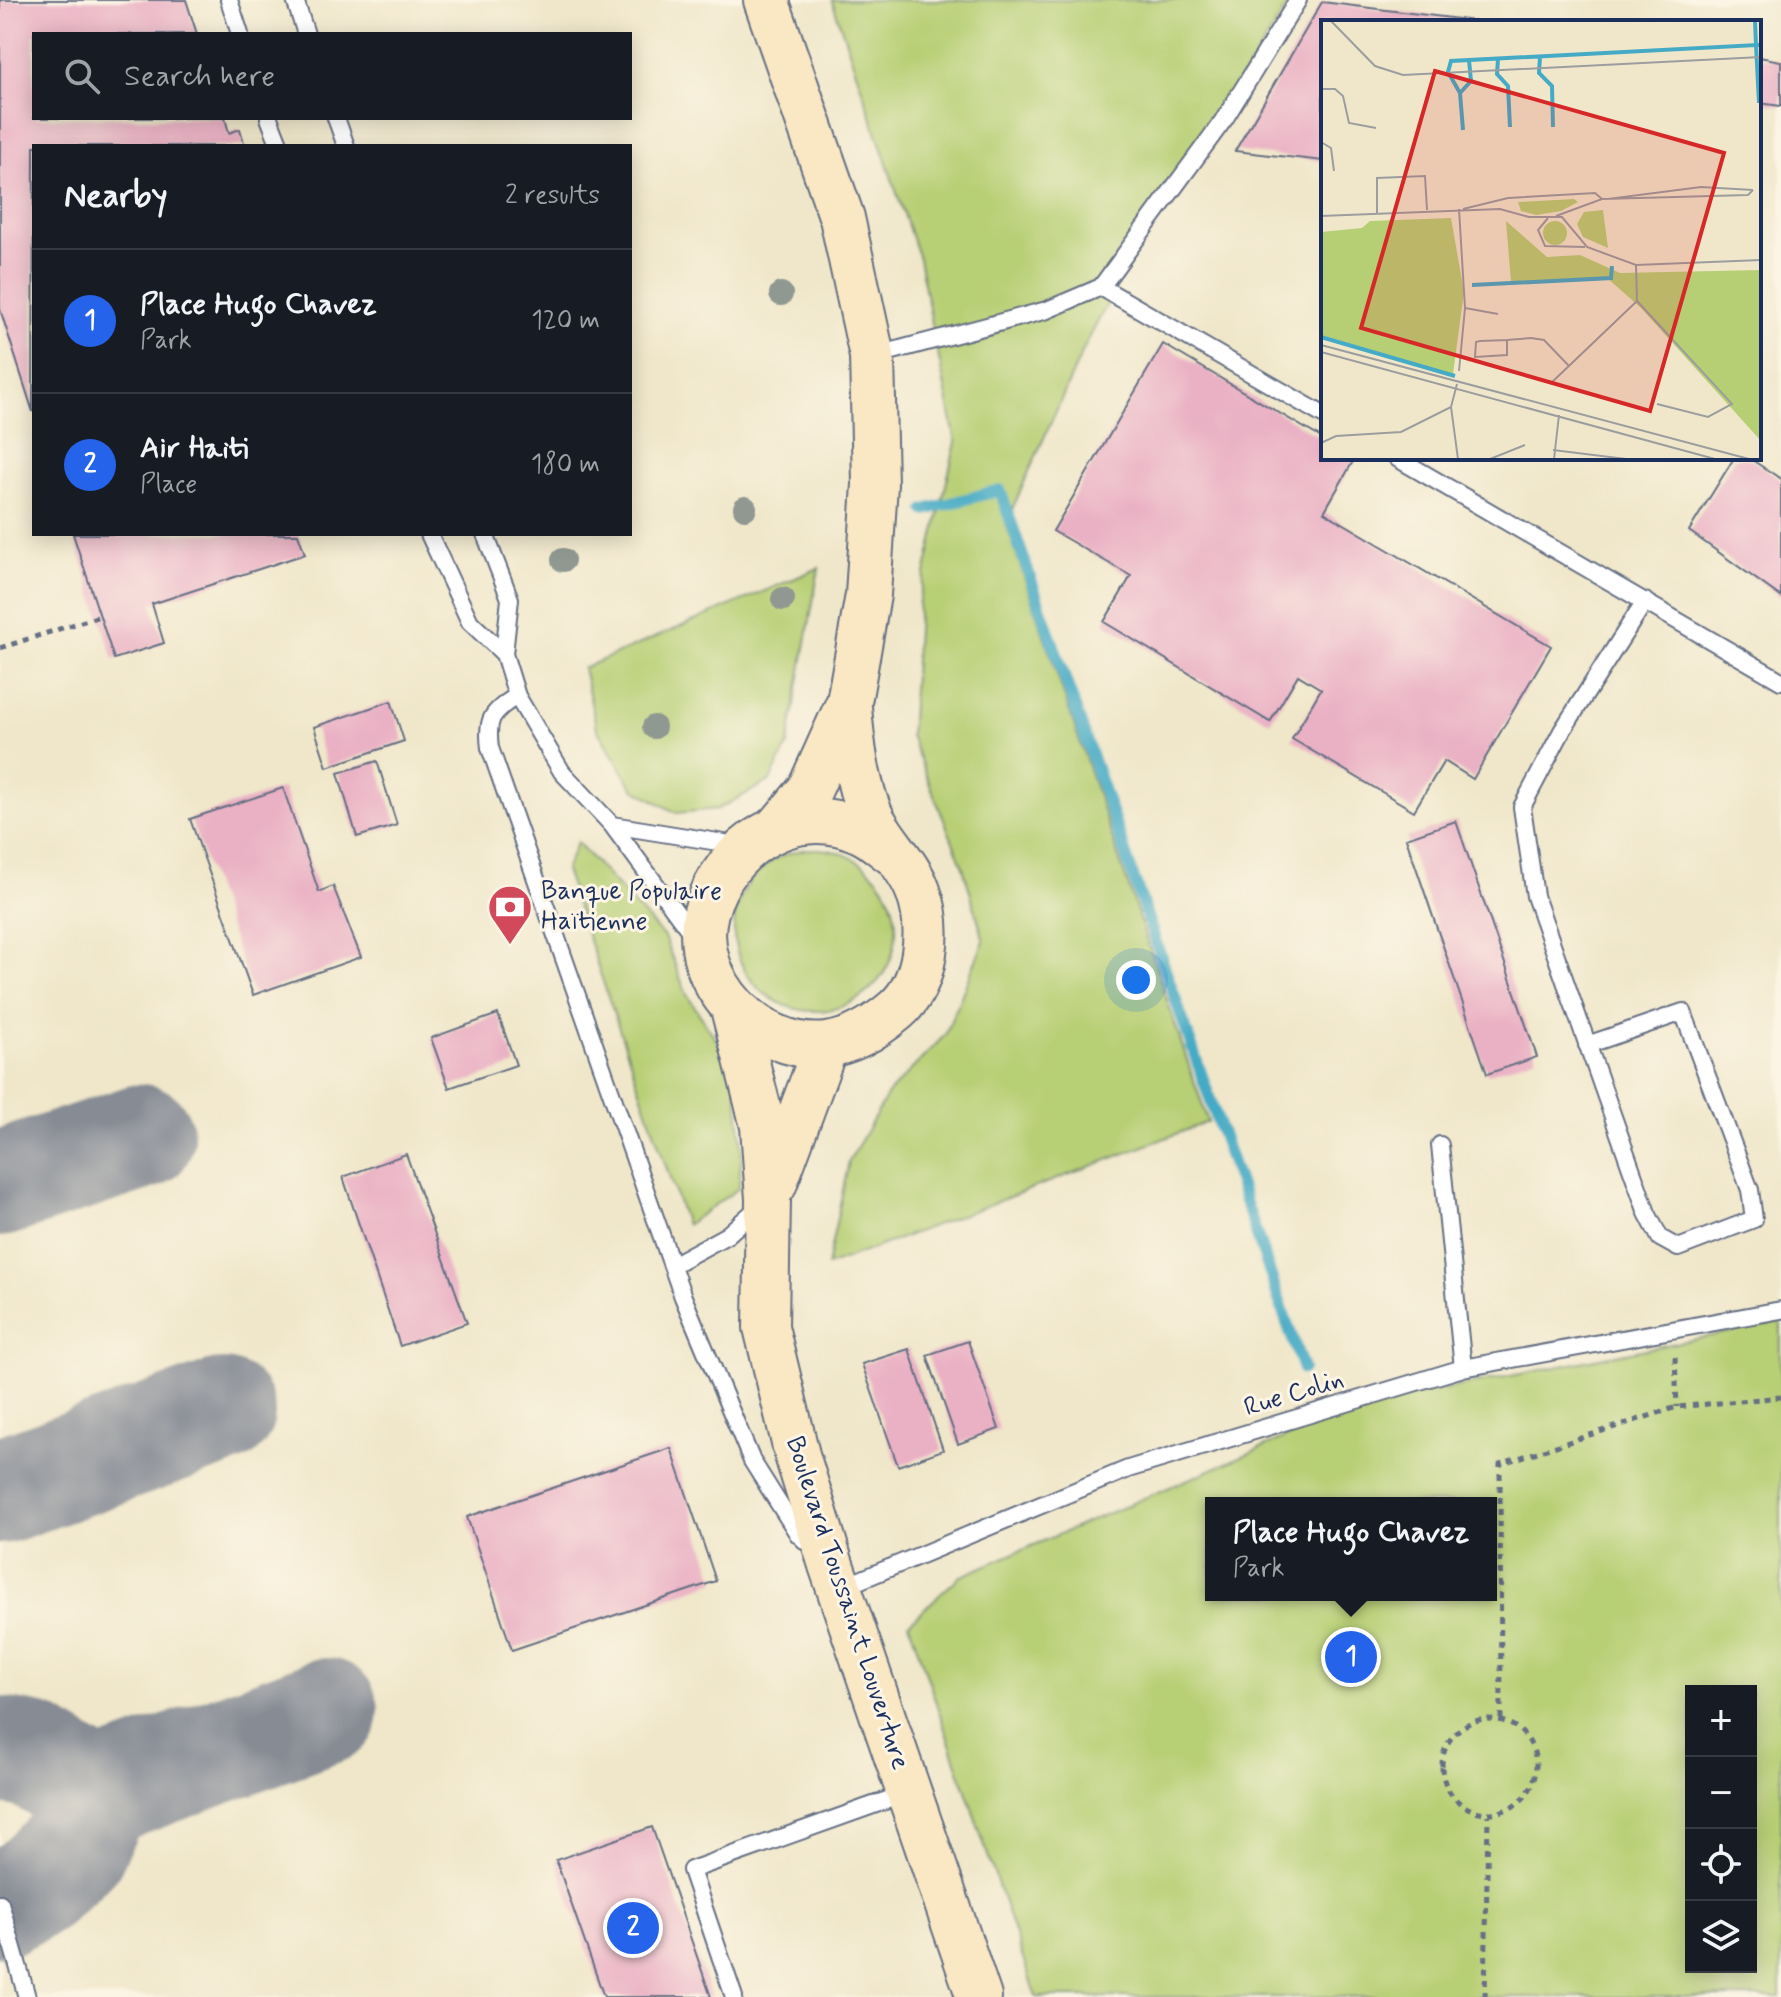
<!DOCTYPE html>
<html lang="en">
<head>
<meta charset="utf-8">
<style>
	body { margin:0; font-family:Mynerve,sans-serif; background:#20242c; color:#f1f3f6 }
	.controls { position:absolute; right:24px; bottom:24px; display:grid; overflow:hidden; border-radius:0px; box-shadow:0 4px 20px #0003 }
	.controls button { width:72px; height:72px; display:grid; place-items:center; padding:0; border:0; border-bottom:2px solid #363941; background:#171b24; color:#f1f3f6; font:40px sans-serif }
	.you { position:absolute; left:1136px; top:980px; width:28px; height:28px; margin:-20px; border:6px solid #fff; border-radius:50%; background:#1a73e8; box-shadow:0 0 0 12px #1a73e833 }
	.badge { display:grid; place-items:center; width:52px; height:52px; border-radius:50%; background:#2563eb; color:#fff; font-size:26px; font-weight:700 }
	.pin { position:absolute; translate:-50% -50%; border:4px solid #fff; box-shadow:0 2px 8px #0006 }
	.popup { position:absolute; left:1205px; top:1497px; width:292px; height:104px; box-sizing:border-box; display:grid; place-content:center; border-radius:0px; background:#171b24; filter:drop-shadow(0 2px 6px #0005); font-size:26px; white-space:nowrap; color:#9ea1a6 }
	.popup b { font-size:30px; color:#f1f3f6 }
	.popup::after { content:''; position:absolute; left:50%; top:100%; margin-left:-16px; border:16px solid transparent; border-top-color:#171b24 }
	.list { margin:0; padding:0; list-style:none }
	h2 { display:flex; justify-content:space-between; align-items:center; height:104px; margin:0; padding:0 32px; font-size:34px }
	h2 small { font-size:26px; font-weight:400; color:#9ea1a6 }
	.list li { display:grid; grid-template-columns:52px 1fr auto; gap:24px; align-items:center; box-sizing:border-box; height:144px; padding:0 32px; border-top:2px solid #363941 }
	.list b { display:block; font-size:30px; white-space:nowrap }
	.list p { margin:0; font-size:26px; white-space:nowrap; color:#9ea1a6 }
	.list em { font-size:26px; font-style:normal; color:#9ea1a6 }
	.icon { flex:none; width:44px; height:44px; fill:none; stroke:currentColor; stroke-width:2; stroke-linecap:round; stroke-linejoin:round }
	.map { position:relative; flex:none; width:1781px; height:1997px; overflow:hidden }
	.search { position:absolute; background:#171b24; box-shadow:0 4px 20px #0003; left:32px; top:32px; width:600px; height:88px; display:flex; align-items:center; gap:20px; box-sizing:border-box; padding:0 28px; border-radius:0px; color:#9ea1a6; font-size:30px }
	.panel { position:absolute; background:#171b24; box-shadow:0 4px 20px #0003; left:32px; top:144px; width:600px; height:392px; border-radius:0px }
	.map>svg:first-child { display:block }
</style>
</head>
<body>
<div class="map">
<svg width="1781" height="1997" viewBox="0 0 1781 1997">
	<rect width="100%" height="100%" fill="#fcf5e5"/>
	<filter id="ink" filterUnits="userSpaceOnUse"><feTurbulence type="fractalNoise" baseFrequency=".0125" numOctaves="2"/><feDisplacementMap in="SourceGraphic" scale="16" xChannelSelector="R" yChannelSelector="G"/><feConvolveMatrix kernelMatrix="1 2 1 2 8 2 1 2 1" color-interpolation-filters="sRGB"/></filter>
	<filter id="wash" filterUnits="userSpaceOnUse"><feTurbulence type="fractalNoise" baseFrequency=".006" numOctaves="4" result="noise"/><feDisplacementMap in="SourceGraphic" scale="32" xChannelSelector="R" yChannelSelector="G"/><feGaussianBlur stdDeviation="1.8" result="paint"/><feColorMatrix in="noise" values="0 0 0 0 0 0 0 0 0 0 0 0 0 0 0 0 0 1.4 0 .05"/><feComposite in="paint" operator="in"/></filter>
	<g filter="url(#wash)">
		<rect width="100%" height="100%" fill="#f0e7ca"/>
		<path fill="#b7cf74" stroke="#697f69" stroke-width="2" fill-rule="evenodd" d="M832,0h459l-154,247 -52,99 -79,177 202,599 -381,144 22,-105 39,-67 57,-59 39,-94 -21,-74 -53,-132 9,-135 37,-158 -37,-183z
			M819,568l-31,177 -18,36 -52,28 -42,4 -43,-25 -36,-59 -14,-61z
			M577,842l87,95 23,58 34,52 15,37 6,62 -3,42 -53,37 -121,-355z
			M734 930a81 81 0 1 1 162 0a81 81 0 1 1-162 0Z
			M1781,1322v675h-745l-127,-374 50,-46 401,-171zM1211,1503h280v92h-280zM1691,1691h60v276h-60z"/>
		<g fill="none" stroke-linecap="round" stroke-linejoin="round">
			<path stroke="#45aac5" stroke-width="12" d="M925,510l75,-20 303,879"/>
			<path stroke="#868b94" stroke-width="106" d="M0,1184l141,-47
				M0,1491l222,-79
				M0,1750l33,6 65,39
				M0,1904l31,-16 43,-41 24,-52 228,-84"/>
		</g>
		<g id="blocks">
			<path fill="#eab1c4" d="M0,0h186l11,34h-163v84h191l4,15 11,-4 5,17h-211l-1,266 -33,-103z
				M1322,2l161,20h-160v139l-88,-10z
				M1759,57l22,4v45l-22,-3z
				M1163,344l160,95v19h32l-31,54 227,134 -78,133 -29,-18 -30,50 -122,-72 29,-50 -23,-14 -28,47 -166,-100 27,-46 -78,-45z
				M1734,458h15l32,21v118l-92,-66z
				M73,534h225l7,20 -153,50 12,39 -50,16z
				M391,701l13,40 -77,26 -13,-40z
				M377,761l20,64 -40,12 -19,-64z
				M283,788l36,104 14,-6 28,71 -108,38 -63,-176z
				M1456,821l81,236 -50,17 -81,-236z
				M498,1014l18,51 -67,23 -18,-50z
				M406,1154l61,169 -67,23 -57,-169z
				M968,1341l31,88 -41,15 -31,-89z
				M909,1349l34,101 -45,16 -36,-102z
				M671,1448l45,133 -204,69 -45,-133z
				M652,1827l59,170h-107l-48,-137z"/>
		</g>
	</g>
	<g filter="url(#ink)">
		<use href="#blocks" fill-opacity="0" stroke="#666f84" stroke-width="2"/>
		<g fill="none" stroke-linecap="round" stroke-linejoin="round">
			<g stroke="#666f84" stroke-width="20">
				<path id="service" d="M229,0l11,34
					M295,0l11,34
					M269,118l11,28
					M336,118l10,28
					M1101,287l222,128
					M874,356l173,-46 54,-23 124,-169 73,-118
					M1397,458l384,223
					M429,534l41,88 34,32
					M485,534l25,65 -6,55 13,42 45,76 50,53 83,113
					M517,696c-25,15 -31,23 -27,52l193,549 69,164 46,73 16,15
					M612,825l131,21
					M1587,1045l96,-33 67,178 4,29 -76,29 -18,-10 -13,-25 -112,-317 -13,-89 40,-76 83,-130
					M1440,1145l23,223
					M672,1265l55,-30 34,-30
					M841,1588l287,-119 335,-101 318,-58
					M0,1903l27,94
					M734,1997l-43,-127 216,-77"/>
			</g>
			<g stroke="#666f84" stroke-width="48">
				<path id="secondary" d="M766,0l76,218 30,138 3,128 -7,111 -19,107 -40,89 -30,36
					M849,707c3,37 7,72 21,107 12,27 38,49 48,77 14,37 9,92 -22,119 -20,17 -43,32 -70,35 -68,7 -138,-64 -120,-133 18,-66 88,-112 155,-81 12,5 24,17 35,24
					M733,1008l30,118 5,73 -2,128 31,128 34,110 148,432
					M774,1185l52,-140"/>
			</g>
			<path stroke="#666f84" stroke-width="5" stroke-dasharray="6 6" stroke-linecap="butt" d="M0,648l100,-32
				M1675,1357l2,50
				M1442 1766a47 47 0 1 1 94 0a47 47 0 1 1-94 0Z
				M1501,1719l-1,-255 177,-57 104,-10
				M1485,1997l3,-182"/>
			<use href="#service" stroke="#fff" stroke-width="16"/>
			<use href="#secondary" stroke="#fae7c3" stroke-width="44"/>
		</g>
		<g fill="#909892">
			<circle cx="781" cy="294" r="12"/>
			<circle cx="745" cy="508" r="12"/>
			<circle cx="563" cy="560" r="12"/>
			<circle cx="783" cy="599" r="12"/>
			<circle cx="654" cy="727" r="12"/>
		</g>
	</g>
	<defs>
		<g id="bank-pin" transform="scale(2.3)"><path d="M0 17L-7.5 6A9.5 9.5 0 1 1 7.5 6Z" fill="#d1495b" stroke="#fcf5e5"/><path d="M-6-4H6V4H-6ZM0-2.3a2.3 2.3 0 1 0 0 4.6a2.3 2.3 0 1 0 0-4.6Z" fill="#fff"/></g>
	</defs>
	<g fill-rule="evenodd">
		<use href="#bank-pin" x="510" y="907"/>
	</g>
	<g text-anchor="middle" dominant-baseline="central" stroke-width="6" stroke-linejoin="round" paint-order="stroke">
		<g font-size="26" fill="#1b2f5e" stroke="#fcf5e5" text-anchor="start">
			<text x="541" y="892">Banque Populaire<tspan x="541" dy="30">Haïtienne</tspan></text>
		</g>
		<g font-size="26" fill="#1b2f5e" stroke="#fcf5e5">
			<text transform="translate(1294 1394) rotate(-17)">Rue Colin</text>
			<text transform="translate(847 1603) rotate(72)">Boulevard Toussaint Louverture</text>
		</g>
	</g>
	<g transform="translate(1321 20)">
		<rect width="440" height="440" fill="#f0e7ca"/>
		<path d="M253,179l4,3 -17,9 -25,4 -15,-4 -3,-9zM282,190l5,38 -25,-11 -6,-13 7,-12zM130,198l13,74 -11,82 -132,-39v-103l41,-4 8,-7zM222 213a12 12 0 1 1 24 0a12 12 0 1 1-24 0ZM185,201l41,36 33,-2 40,18 141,-3v171l-120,-133 -35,-31 -95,5z" fill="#b7cf74"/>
		<path fill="none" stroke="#45aac5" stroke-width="4" d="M434,1l1,24h5M219,37l-1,16 13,13 1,41M177,39l-1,15 11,12 2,41M139,73l11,-12 -2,-21M142,110l-3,-37 -12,-21 3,-11 305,-16 3,58M151,265l139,-7 1,-12M0,317l134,39"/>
		<path fill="none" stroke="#9b9d9f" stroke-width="2" d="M10,1l44,45 28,9 358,-18M0,69h14l8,7 6,27 27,5M0,122l10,6 3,23M287,179l93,-12 52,3M142,189l45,-11 87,-5 7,6M56,193v-35l48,-2 2,34M0,196l179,-7 29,8h33l25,30 49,18 125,-5M235,196l46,-17 146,-4 5,-5M227,198l-10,12 7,16 40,1M315,245l1,36 95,103 -24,13 -51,-13M144,288l33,6M186,320v15l-32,2 1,-15 4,-1 27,-1 24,-2 13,2 25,26M0,325l428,114M0,332l394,107M138,351l6,-63 -6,-99M136,364l-6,23 7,52M229,364l87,-83M0,423l15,-7 65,-4 50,-25M232,430l73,9M169,439l35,-14M233,439l5,-44"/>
		<path fill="#d62828" fill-opacity="0.15" stroke="#d62828" stroke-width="4" d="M114,51l289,82 -74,258 -289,-83z"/>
		<rect width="440" height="440" fill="none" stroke="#1b2f5e" stroke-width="4"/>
	</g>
</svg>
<div class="controls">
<button>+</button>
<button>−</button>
<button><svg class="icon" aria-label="locate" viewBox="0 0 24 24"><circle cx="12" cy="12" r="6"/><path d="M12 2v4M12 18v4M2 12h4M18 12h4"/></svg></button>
<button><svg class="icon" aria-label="layers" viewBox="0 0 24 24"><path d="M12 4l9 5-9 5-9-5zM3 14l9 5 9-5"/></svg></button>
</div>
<div class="you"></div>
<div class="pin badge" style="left:1351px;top:1657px">1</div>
<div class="popup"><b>Place Hugo Chavez</b>Park</div>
<div class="pin badge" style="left:633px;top:1928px">2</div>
<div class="search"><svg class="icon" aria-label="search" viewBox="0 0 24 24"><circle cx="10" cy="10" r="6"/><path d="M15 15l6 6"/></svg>Search here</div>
<section class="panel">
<h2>Nearby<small>2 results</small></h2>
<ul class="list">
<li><span class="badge">1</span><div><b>Place Hugo Chavez</b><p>Park</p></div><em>120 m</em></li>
<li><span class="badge">2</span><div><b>Air Haiti</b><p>Place</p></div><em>180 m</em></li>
</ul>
</section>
</div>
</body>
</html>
